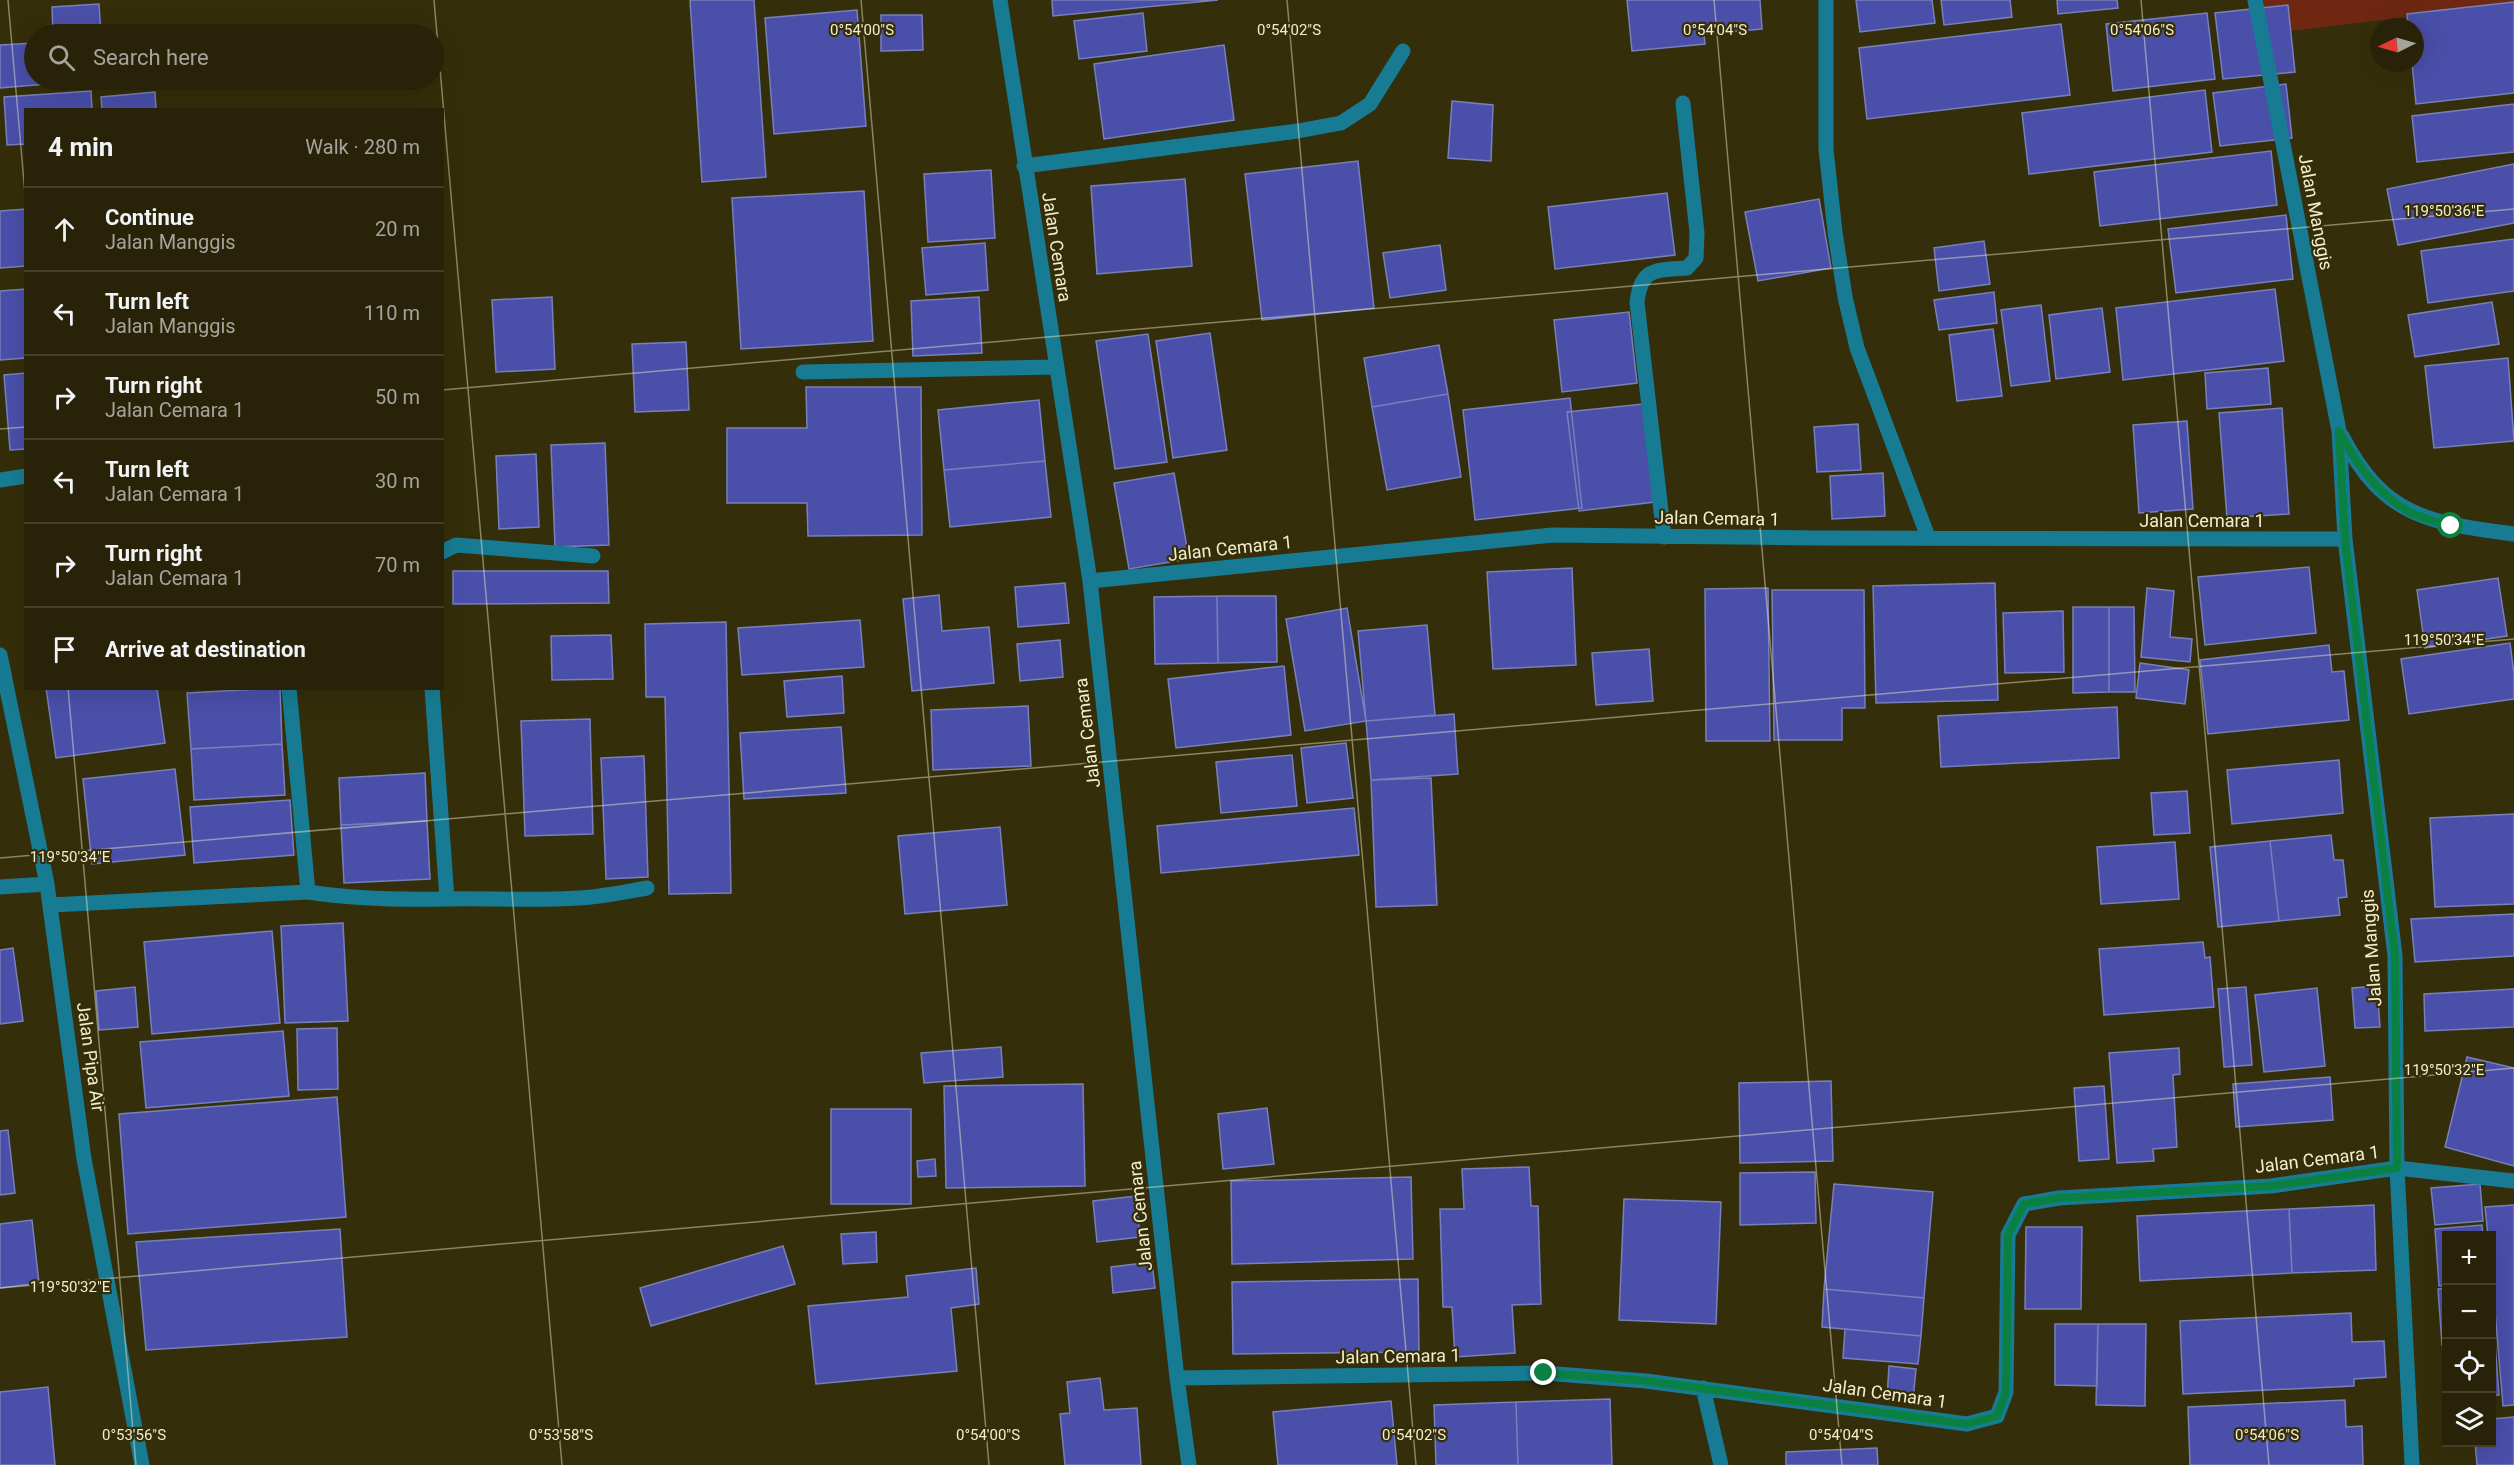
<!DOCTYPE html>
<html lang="en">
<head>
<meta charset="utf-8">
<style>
	body { margin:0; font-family:Roboto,sans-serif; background:#302a12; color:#f1f3f6 }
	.controls { position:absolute; right:18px; bottom:18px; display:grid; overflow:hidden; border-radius:0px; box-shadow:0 6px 24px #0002 }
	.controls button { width:54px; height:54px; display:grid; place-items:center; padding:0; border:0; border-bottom:2px solid #443f29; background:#282208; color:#f1f3f6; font:30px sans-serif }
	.compass { position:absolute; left:2370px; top:18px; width:54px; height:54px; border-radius:50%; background:#282208; box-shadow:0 6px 24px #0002; rotate:265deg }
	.stop { position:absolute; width:18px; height:18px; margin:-14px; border:4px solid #0b8043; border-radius:50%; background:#fff }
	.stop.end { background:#0b8043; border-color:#fff; box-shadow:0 2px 6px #0008 }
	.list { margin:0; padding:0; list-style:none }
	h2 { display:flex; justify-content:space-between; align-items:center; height:78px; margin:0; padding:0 24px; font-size:26px }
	h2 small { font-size:20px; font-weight:400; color:#a5a49c }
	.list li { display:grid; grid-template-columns:39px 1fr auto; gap:18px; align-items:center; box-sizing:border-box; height:84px; padding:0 24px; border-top:2px solid #443f29 }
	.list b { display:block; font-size:22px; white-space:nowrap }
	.list p { margin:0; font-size:20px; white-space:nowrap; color:#a5a49c }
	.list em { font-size:20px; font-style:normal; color:#a5a49c }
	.icon { flex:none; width:33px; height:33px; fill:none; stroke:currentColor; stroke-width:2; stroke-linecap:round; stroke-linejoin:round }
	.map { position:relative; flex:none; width:2514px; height:1465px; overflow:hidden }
	.search { position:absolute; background:#282208; box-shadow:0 6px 24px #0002; left:24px; top:24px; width:420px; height:66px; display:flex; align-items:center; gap:15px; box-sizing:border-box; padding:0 21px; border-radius:33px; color:#a5a49c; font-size:22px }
	.panel { position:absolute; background:#282208; box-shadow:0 6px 24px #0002; left:24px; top:108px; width:420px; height:582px; border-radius:0px }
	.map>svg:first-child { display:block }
</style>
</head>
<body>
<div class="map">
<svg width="2514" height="1465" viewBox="0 0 2514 1465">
	<rect width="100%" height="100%" fill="#352e0a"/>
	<path fill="#6e2812" d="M2259,0h255v23l-6,-18 -234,28z"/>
	<path fill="#4a4faa" stroke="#7880b9" stroke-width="1.5" d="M690,0h64l12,177 -64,5z
		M1052,0h166l-165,16z
		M1627,0h133l2,29 -58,5 1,10 -73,7z
		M1856,0h76l3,23 -75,9z
		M1941,0h69l2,17 -68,8z
		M2057,0h60l1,8 -60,6z
		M2514,2v91l-98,11 -4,-41h3v-36h-7l-1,-13z
		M99,4l2,30h-48l-1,-27z
		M2288,5l7,67 -72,7 -8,-66z
		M857,10l9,116 -92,8 -9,-116z
		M1143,13l4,38 -68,8 -5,-38z
		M2207,13l8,66 -102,12 -7,-67z
		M881,15h41l1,35 -42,1z
		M2061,24l9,71 -203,24 -8,-71z
		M34,43v37h12l1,4 -47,4v-43z
		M1224,45l10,75 -130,19 -10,-75z
		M56,80h47v2l-47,2z
		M2286,84l6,54 -72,8 -7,-53z
		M2205,90l7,62 -183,22 -7,-61z
		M91,91l1,19h-66v34l-19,1 -3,-48z
		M155,92l1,18h-54l-1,-13z
		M1452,101l41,4 -2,56 -43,-3z
		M2514,104v48l-97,10 -5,-46z
		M2271,151l6,54 -177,21 -6,-54z
		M1358,161l16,147 -112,12 -17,-146z
		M2514,164v59l-116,22 -11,-56z
		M991,170l4,68 -67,4 -4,-68z
		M1185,179l7,87 -95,8 -6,-88z
		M864,191l9,150 -132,8 -9,-151z
		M1667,193l8,62 -120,14 -7,-62z
		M1819,199l12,69 -73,13 -13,-69z
		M26,209v57l-26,2v-57z
		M2286,215l7,64 -117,14 -8,-64z
		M2514,239v52l-86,12 -7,-52z
		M1984,241l6,43 -51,7 -5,-43z
		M985,243l3,47 -62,5 -4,-47z
		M1440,245l6,45 -56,8 -7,-45z
		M26,289v69l-26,2v-69z
		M2275,289l9,72 -161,19 -7,-72z
		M1994,292l3,31 -58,7 -5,-30z
		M552,297l3,72 -59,3 -4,-72z
		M979,297l3,56 -69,3 -2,-55z
		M2492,302l7,42 -84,13 -7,-42z
		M2041,305l9,76 -39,5 -10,-76z
		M2102,308l8,64 -54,7 -7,-64z
		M1629,312l8,71 -75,9 -8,-72z
		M1993,329l9,67 -45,5 -8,-66z
		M1210,333l17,117 -54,8 -17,-117z
		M1148,334l19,128 -52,7 -19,-128z
		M686,342l3,68 -54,2 -3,-68z
		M1439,345l9,49 -76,13 -8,-49z
		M2508,358l6,83 -80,7 -9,-82z
		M2268,368l3,36 -64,5 -2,-36z
		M26,373v76l-16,1 -6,-75z
		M806,387h115l1,148 -114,1 -1,-33h-80v-75h80z
		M1448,394l13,83 -74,13 -15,-83z
		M1570,398l12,110 -107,12 -12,-110z
		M1039,400l6,61 -101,9 -6,-60z
		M1643,404l12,98 -76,9 -12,-99z
		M2282,408l7,106 -62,4 -8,-105z
		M2187,421l6,88 -54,4 -6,-88z
		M1858,424l3,46 -44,2 -3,-45z
		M605,443l4,102 -54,2 -4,-102z
		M536,454l3,73 -40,2 -3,-73z
		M1045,461l6,56 -101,10 -6,-57z
		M1174,473l15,86 -60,10 -15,-86z
		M1883,473l2,43 -53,3 -2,-43z
		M2309,567l7,66 -111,12 -7,-68z
		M1572,568l4,97 -83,4 -6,-97z
		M453,571h155l1,32 -156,1z
		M2498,578l9,58 -82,12 -8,-58z
		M1065,583l4,40 -51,4 -3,-40z
		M1995,583l3,117 -122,3 -3,-117z
		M1768,588l2,153h-64l-1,-152z
		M2147,588l27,3 -4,46 22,2 -2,23 -49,-5z
		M1772,590h92l1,118h-23v32h-68z
		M939,595l3,36 47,-4 5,56 -82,8 -9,-92z
		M1217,596h59l1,66 -59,1z
		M1217,596l1,67 -63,1 -1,-67z
		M2073,607h36v85l-36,1z
		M2109,607h25l1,85h-26z
		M1347,608l19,113 -61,10 -19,-112z
		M2063,611l1,61 -59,1 -2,-60z
		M860,620l4,47 -122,8 -4,-47z
		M726,622l5,271 -62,1 -4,-197h-19l-1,-73z
		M1427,625l8,90 -69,6 -8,-90z
		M611,635l2,44 -61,1 -1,-44z
		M1060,640l3,37 -43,4 -3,-37z
		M2510,643l4,31v25l-105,15 -8,-55z
		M2329,645l3,27 12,-1 5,49 -141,14 -8,-74z
		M1649,649l4,52 -57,4 -4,-52z
		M2140,663l49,7 -4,34 -49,-6z
		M1284,666l7,69 -115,13 -8,-69z
		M842,676l2,37 -57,4 -3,-36z
		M46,688h111l8,55 -109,15z
		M280,688l2,56 -91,5 -4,-56z
		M1028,706l3,60 -98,4 -2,-60z
		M2117,707l2,51 -178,9 -3,-51z
		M1454,714l4,60 -87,6 -5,-59z
		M590,719l3,115 -68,2 -4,-115z
		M841,727l5,66 -102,6 -4,-66z
		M1346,743l7,55 -46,5 -6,-55z
		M282,744l3,51 -91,5 -3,-51z
		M1292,755l5,51 -76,7 -5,-51z
		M644,756l4,121 -42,2 -5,-121z
		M2339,760l4,53 -111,11 -5,-54z
		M175,769l10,86 -93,9 -9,-85z
		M425,773l2,48 -86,4 -2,-47z
		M1431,778l6,127 -61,2 -5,-127z
		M2187,791l3,42 -36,2 -3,-42z
		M290,800l4,55 -100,8 -4,-56z
		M1354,808l5,47 -198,18 -4,-47z
		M2514,814v90l-79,3 -5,-89z
		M427,821l3,58 -86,4 -3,-58z
		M1000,827l7,78 -102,9 -7,-78z
		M2331,835l3,25h9l4,37 -9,1 2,17 -61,6 -9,-80z
		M2270,841l9,80 -61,6 -8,-80z
		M2175,842l4,57 -78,5 -4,-57z
		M2514,914v42l-99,6 -4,-43z
		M343,923l5,98 -63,2 -4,-97z
		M272,931l8,92 -128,11 -8,-92z
		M2203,942l2,16 5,-1 4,50 -110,8 -5,-66z
		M13,948l10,73 -23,3v-74z
		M2377,986l3,41 -25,1 -3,-40z
		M135,987l3,40 -39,3 -3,-39z
		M2246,987l6,78 -28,2 -6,-78z
		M2317,988l8,78 -61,6 -9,-77z
		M2514,989v38l-89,4 -1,-37z
		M337,1028l1,61 -40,1 -1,-61z
		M283,1031l6,65 -143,12 -6,-66z
		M1001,1047l2,30 -79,6 -3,-30z
		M2179,1048l1,26 -7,1 4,72 -24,2 1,12 -37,2 -8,-110z
		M2467,1057l47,11v98l-69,-19z
		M2330,1077l3,43 -97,7 -3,-43z
		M1831,1081l2,80 -93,2 -1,-80z
		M1083,1084l2,102 -139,2 -2,-102z
		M2104,1086l5,73 -30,2 -5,-73z
		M337,1097l9,120 -218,17 -9,-120z
		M1267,1108l7,56 -51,5 -5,-55z
		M831,1109h80v95h-80z
		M8,1130l7,63 -15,2v-64z
		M935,1159l1,17 -18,1 -1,-16z
		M1529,1167l2,39h7l3,98 -29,1 3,48 -60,4 -3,-50h-9l-3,-98h24l-2,-40z
		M1815,1172l1,51 -76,2v-52z
		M1411,1177l2,82 -181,5 -1,-83z
		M1834,1184l99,8 -9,106 -100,-9z
		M2480,1184l3,37 -48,4 -4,-37z
		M1136,1196l4,41 -43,5 -4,-41z
		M1624,1199l97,3 -5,122 -97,-4z
		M2374,1205l2,65 -84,3 -3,-64z
		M2514,1205v200l-11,1 -11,-130v-40h-4l-3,-29z
		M2289,1209l3,64 -152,8 -3,-65z
		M32,1220l7,63 -39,5v-64z
		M2482,1225l1,11h-37v50h-7l-4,-57z
		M2026,1227h56l-1,82h-56z
		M340,1229l7,108 -201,13 -10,-108z
		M876,1232l1,30 -34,2 -2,-30z
		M783,1246l12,38 -144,42 -11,-38z
		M1152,1262l3,26 -42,5 -2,-26z
		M976,1268l3,36 -28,4 6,63 -141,13 -8,-78 100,-9 -2,-21z
		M1418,1279l1,73 -186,2 -1,-72z
		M2446,1288v57h-4l-4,-56z
		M1824,1289l100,9 -3,38 -99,-9z
		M2351,1313l1,29 32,-1 2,36 -32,2v7l-171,8 -3,-73z
		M2055,1324h43l-1,62 -42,-1z
		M2098,1324h48l-1,82 -49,-1z
		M1845,1329l76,7 -3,28 -75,-6z
		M2495,1343l4,52h-7v-51z
		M1889,1366l27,3 -3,31 -26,-2z
		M1100,1378l4,32 33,-2 4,57h-76l-5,-51 10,-1 -3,-31z
		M48,1387l7,78h-55v-73z
		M1610,1399l2,66h-94l-2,-63z
		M2345,1400l1,27 16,-1 1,39h-173l-2,-58z
		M1391,1401l6,64h-119l-5,-53z
		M1516,1402l2,63h-82l-2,-60z
		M2514,1417v48h-37l-2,-23h17v-23z
		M1877,1448l1,17h-92v-13z"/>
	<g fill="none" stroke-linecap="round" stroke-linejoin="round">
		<path stroke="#177c93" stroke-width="15" d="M1000,0l90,581 87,797 12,87
			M1826,0v149l9,83 10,65 12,51 71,189
			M2255,0l84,431 6,108 50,417 2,212 15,297
			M1024,166l274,-35 43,-8 29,-19 33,-53
			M803,372l253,-5
			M2342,436c42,82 89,87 172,98
			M0,480l26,-4
			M1664,537l-27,-235c4,-35 20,-32 50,-34l9,-10 1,-25 -14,-130
			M442,552l14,-7 137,11
			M1090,581l463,-46 260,3 532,1
			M0,655l47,229 37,275 58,306
			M432,688l15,211
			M0,887l47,-3
			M308,892c47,7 91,8 138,7 44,-1 88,2 133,-1 22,-1 45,-6 68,-10
			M51,905l257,-13 -19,-204
			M1177,1378l367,-5 102,8 321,43 30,-8 9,-24 2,-157 16,-31 35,-6 212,-12 126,-18 117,13
			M1703,1388l18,77"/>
	</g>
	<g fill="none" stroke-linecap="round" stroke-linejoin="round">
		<path stroke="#0b8043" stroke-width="8" d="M1544,1373l103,8 320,43 30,-8 9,-24 2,-157 16,-31 35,-6 212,-12 126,-18 -2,-212 -50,-416 -6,-109c17,32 38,63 71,81 12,7 28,10 41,14"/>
	</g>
	<path fill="none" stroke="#f4edcc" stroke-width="1.5" stroke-opacity="0.45" d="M8,0l18,205M434,0l128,1465M861,0l128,1465M1287,0l129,1465M1714,0l128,1465M2141,0l128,1465M442,390l2072,-181M0,429l26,-2M68,688l68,777M0,858l2514,-219M0,1288l2514,-220"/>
	<g text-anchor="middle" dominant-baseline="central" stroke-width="4.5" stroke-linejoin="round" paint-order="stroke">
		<g font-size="18" fill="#f4edcc" stroke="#352e0a">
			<text transform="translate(2316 212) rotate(79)">Jalan Manggis</text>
			<text transform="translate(1057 247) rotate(81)">Jalan Cemara</text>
			<text transform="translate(1717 518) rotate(1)">Jalan Cemara 1</text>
			<text x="2202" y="520">Jalan Cemara 1</text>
			<text transform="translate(1230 548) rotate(-6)">Jalan Cemara 1</text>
			<text transform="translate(1087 733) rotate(-97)">Jalan Cemara</text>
			<text transform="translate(2371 948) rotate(-94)">Jalan Manggis</text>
			<text transform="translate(91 1057) rotate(82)">Jalan Pipa Air</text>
			<text transform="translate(2317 1159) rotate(-7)">Jalan Cemara 1</text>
			<text transform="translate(1140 1216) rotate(-96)">Jalan Cemara</text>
			<text transform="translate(1398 1356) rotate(-1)">Jalan Cemara 1</text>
			<text transform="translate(1885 1393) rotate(8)">Jalan Cemara 1</text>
		</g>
	</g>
	<g font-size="15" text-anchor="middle" fill="#f4edcc" stroke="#352e0a" stroke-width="4.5" stroke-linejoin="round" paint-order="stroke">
		<text x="862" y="35">0°54'00"S</text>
		<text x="1289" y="35">0°54'02"S</text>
		<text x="1715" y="35">0°54'04"S</text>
		<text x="2142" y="35">0°54'06"S</text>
		<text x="2444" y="216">119°50'36"E</text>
		<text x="2444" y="645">119°50'34"E</text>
		<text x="70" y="862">119°50'34"E</text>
		<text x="2444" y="1075">119°50'32"E</text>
		<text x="70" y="1292">119°50'32"E</text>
		<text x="134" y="1440">0°53'56"S</text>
		<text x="561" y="1440">0°53'58"S</text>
		<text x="988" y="1440">0°54'00"S</text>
		<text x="1414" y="1440">0°54'02"S</text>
		<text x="1841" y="1440">0°54'04"S</text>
		<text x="2267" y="1440">0°54'06"S</text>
	</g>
</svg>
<div class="controls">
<button>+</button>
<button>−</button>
<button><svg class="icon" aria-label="locate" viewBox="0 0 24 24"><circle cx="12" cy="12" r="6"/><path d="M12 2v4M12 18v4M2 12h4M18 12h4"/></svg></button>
<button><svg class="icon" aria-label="layers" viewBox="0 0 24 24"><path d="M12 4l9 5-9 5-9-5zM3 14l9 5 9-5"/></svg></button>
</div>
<svg class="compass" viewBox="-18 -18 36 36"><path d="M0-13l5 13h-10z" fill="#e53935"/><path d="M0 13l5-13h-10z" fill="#a5a49c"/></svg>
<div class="stop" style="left:2451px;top:526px"></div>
<div class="stop end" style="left:1544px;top:1373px"></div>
<div class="search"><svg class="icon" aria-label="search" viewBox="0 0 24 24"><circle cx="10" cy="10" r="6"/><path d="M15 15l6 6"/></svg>Search here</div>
<section class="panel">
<h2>4 min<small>Walk · 280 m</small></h2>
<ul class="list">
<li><svg class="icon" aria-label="ahead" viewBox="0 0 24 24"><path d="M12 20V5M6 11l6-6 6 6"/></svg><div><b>Continue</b><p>Jalan Manggis</p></div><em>20 m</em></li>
<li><svg class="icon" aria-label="left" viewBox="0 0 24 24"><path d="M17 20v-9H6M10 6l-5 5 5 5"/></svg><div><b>Turn left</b><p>Jalan Manggis</p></div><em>110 m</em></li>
<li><svg class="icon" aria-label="right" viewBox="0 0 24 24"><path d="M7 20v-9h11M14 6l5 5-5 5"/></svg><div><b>Turn right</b><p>Jalan Cemara 1</p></div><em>50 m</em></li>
<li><svg class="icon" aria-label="left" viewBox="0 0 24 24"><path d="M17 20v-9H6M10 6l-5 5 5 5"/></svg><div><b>Turn left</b><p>Jalan Cemara 1</p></div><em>30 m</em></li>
<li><svg class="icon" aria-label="right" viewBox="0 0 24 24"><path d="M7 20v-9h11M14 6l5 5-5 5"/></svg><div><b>Turn right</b><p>Jalan Cemara 1</p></div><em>70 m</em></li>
<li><svg class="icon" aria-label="arrive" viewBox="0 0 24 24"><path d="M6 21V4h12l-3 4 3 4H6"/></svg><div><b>Arrive at destination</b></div></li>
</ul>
</section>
</div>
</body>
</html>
